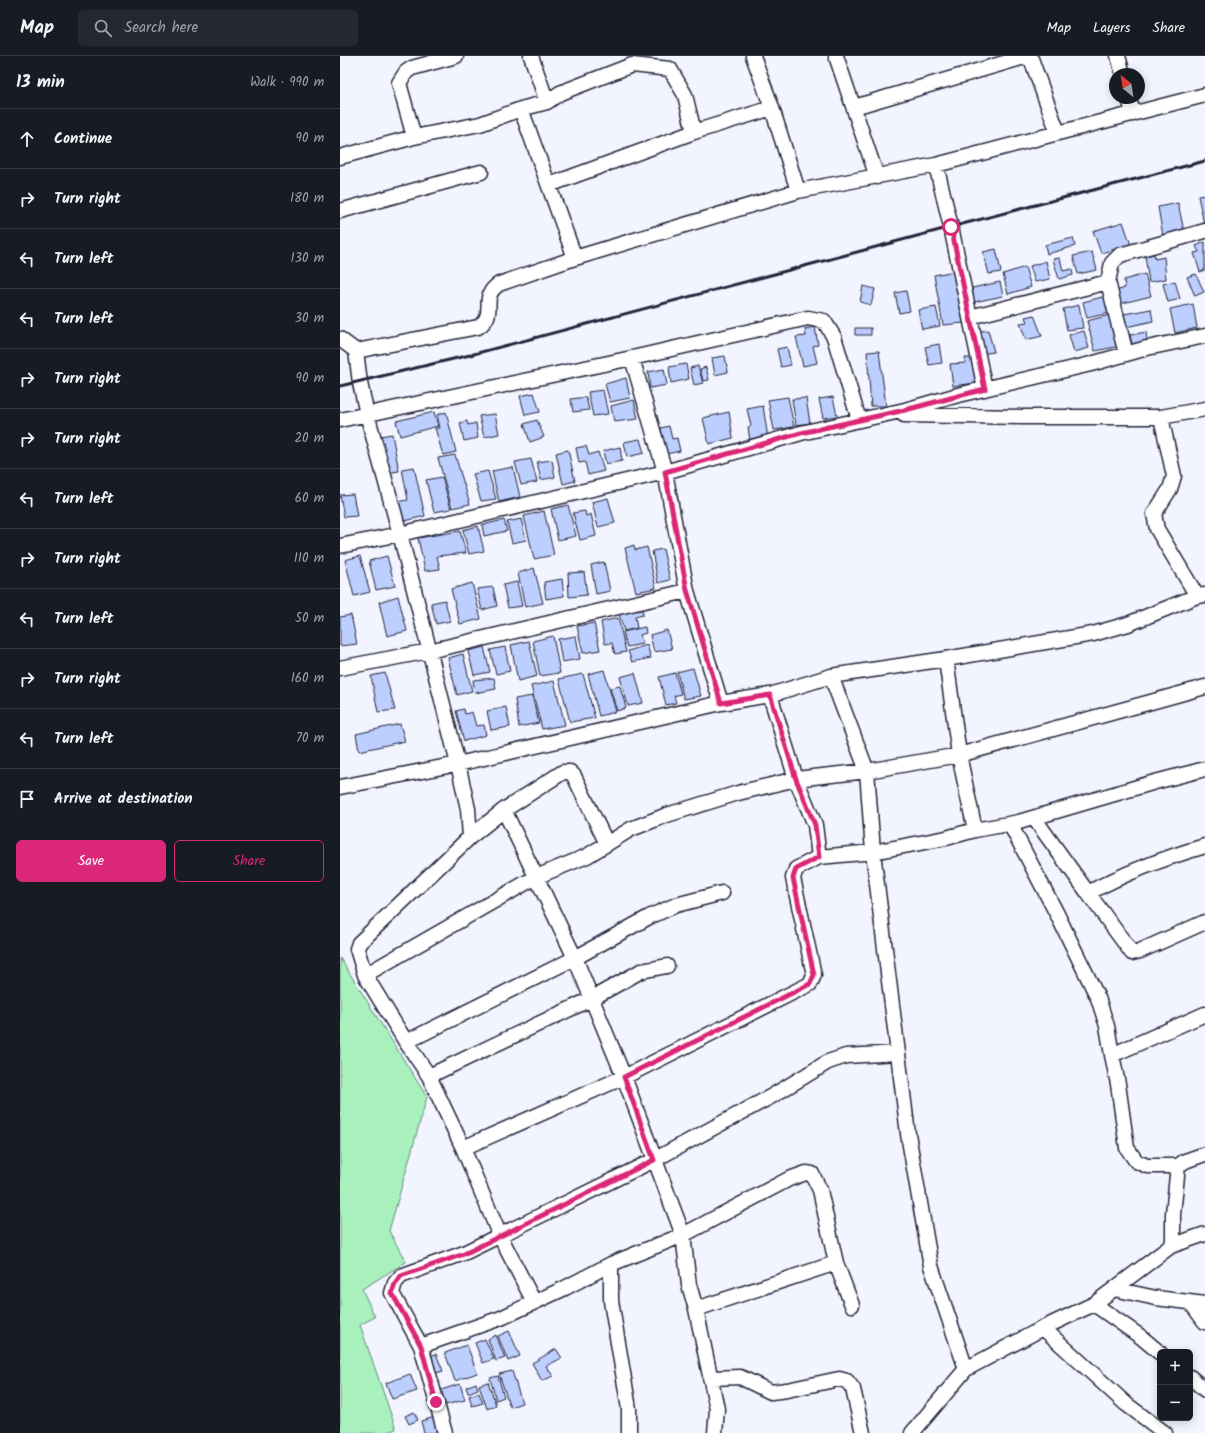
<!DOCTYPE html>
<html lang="en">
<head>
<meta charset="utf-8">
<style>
	body { margin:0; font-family:Kalam,sans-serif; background:#242831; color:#f1f3f6 }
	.controls { position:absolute; right:12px; bottom:12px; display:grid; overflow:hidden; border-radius:6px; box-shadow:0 2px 10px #0003 }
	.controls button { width:36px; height:36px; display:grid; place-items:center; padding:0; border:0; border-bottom:1px solid #363941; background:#171b24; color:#f1f3f6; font:20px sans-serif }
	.compass { position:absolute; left:769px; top:12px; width:36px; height:36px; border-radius:50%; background:#171b24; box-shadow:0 2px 10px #0003; rotate:330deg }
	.stop { position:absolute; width:12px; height:12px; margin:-9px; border:3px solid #db2777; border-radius:50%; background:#fff }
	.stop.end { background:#db2777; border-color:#fff; box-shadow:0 1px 4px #0008 }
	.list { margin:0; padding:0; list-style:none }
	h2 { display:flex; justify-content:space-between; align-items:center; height:52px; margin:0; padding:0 16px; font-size:17px }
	h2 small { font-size:13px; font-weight:400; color:#9ea1a6 }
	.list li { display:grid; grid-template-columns:26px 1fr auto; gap:12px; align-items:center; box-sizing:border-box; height:60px; padding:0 16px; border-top:1px solid #363941 }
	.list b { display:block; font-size:15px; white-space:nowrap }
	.list em { font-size:13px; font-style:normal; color:#9ea1a6 }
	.actions { display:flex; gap:8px; padding:12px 16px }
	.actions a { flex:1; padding:9px 0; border:1px solid #db2777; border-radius:6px; text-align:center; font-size:14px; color:#db2777 }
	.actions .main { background:#db2777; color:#fff }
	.icon { flex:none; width:22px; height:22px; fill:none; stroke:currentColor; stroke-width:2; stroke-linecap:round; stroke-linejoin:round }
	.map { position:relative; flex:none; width:865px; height:1377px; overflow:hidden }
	header { display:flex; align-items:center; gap:24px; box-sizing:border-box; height:56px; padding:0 20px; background:#171b24; border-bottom:1px solid #363941 }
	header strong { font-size:19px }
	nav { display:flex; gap:22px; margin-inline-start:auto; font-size:14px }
	.search { width:280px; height:36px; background:#242831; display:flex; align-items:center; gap:10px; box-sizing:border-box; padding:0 14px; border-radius:6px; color:#9ea1a6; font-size:15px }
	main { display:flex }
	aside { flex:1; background:#171b24 }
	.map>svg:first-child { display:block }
</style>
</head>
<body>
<header>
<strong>Map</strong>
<div class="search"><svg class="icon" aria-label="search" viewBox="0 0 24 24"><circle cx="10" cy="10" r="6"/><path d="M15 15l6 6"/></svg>Search here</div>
<nav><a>Map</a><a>Layers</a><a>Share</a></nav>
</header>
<main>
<aside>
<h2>13 min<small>Walk · 990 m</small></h2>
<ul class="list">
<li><svg class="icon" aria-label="ahead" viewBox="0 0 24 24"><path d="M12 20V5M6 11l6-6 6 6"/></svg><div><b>Continue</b></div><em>90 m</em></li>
<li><svg class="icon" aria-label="right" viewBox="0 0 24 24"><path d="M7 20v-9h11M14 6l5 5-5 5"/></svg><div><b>Turn right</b></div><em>180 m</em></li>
<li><svg class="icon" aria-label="left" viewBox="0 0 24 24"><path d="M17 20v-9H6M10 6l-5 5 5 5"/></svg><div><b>Turn left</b></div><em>130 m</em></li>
<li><svg class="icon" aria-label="left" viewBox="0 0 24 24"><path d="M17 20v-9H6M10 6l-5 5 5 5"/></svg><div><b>Turn left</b></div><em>30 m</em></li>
<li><svg class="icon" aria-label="right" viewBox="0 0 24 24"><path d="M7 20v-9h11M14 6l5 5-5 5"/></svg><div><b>Turn right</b></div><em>90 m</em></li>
<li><svg class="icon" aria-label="right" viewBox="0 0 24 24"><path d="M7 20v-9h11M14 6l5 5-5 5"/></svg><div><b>Turn right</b></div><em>20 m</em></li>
<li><svg class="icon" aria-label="left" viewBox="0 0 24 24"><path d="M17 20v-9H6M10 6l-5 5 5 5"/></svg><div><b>Turn left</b></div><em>60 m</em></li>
<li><svg class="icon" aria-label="right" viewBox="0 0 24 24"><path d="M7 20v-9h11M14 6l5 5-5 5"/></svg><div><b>Turn right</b></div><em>110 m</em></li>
<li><svg class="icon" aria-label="left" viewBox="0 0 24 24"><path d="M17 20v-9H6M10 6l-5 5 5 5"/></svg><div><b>Turn left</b></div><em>50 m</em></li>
<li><svg class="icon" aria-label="right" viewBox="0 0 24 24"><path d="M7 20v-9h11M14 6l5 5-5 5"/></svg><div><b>Turn right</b></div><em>160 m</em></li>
<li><svg class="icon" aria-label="left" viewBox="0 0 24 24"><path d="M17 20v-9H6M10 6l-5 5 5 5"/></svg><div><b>Turn left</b></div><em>70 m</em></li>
<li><svg class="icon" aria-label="arrive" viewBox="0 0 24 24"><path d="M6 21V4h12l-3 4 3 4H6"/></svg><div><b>Arrive at destination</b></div></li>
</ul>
<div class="actions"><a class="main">Save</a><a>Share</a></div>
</aside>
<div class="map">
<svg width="865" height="1377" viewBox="0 0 865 1377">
	<rect width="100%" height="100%" fill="#f2f5ff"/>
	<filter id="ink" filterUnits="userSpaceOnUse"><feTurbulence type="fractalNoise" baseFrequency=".025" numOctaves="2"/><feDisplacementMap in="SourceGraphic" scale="8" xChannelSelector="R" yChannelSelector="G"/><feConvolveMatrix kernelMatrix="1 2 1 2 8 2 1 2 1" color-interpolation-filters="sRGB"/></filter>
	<g filter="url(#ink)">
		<path fill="#a8f0bc" stroke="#65897c" d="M0,902l87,139 -38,134 17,31 -44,27 13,28 -15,8 36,104 -11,4h-45z"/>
		<path fill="#bccfff" stroke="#22223b" d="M865,139v29h-1l-6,-28z
			M838,147l6,28 -21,5 -5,-29z
			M783,166l8,23 -30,8 -8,-22z
			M733,182l2,8 -28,8 -2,-9z
			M865,186v28l-5,2 -6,-19 5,-1 -3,-6z
			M656,193l5,23 -12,2 -6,-22z
			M752,196l5,18 -19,4 -5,-18z
			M814,198l1,5 9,-2 2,22 -17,3 -4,-26z
			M720,202l3,13 9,-2 1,6 -14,4 -6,-20z
			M706,205l4,18 -15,3 -5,-16z
			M685,211l6,20 -23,7 -5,-20z
			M615,215l9,52 -21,2 -9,-50z
			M805,218l6,22 -32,8 -3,-13 9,-3 -1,-8z
			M856,218l8,18 -9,4 -8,-19z
			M835,225l5,18 -12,3 -5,-18z
			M660,226l3,14 -29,6 -2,-14z
			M523,230l12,3 -4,16 -11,-3z
			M566,235l4,20 -11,2 -4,-20z
			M766,240l4,17 -23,5 -4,-16z
			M853,248l4,24 -22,5 -5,-24z
			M739,249l4,23 -16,2 -4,-21z
			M596,251l4,19 -18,3 -4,-19z
			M811,253l2,12 -27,6 -2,-13z
			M694,259l8,21 -16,4 -6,-17 7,-1 -2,-5z
			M770,259l10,31 -25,5 -8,-30z
			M475,271l3,18 -5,1 4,17 -14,3 -7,-29 10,-1 -1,-7z
			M515,272h16v7h-16z
			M648,274l6,22 -14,2 -5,-22z
			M744,275l5,17 -15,4 -5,-17z
			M806,276l1,9 -15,3 -2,-9z
			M599,288l3,19 -13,2 -4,-18z
			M447,291l4,18 -10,2 -4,-18z
			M539,295l7,55h-15l-4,-54z
			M385,300l3,16 -13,3 -3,-17z
			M625,302h9l2,25 -23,3 -3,-22 16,-1z
			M346,308l3,15 -18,4 -2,-16z
			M358,310l5,17 -9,2 -4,-17z
			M366,311l3,13 -6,1 -3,-12z
			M324,313l3,16 -17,3 -2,-16z
			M286,322l4,20 -20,4 -5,-18z
			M263,334l5,24 -15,2 -5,-24z
			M194,337l6,19 -15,3 -5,-19z
			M246,341l3,13 -16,2 -2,-13z
			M448,341l6,30 -20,3 -6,-30z
			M493,341l4,19 -14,2 -4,-19z
			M466,342l4,25 -14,2 -4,-26z
			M294,344l4,19 -24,3 -3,-16z
			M423,350l5,32 -18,3 -2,-14 3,-1 -4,-17z
			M94,356l4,14 -38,10 -4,-15z
			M106,356l10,40 -13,3 -8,-27h5l-3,-13z
			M389,356l4,26 -24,6 -6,-26z
			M155,358l4,20 -15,3 -5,-21z
			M197,364l7,17 -14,5 -6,-18z
			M127,365l1,4 8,-2 2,15 -14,3 -4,-18z
			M329,370l3,13 5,-1 3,13 -14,3 -5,-26z
			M52,378l7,37 -12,2 -7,-37z
			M300,383l4,14 -17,4 -3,-15z
			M246,390l3,9 9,-3 6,19 -16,4 -3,-13 -6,1 -3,-15z
			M280,391l2,14 -16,3 -3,-13z
			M228,394l7,31 -12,3 -7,-31z
			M115,399l15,49 -18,4 -14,-50z
			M191,403l6,23 -16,3 -6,-23z
			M212,404l3,17 -14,3 -4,-18z
			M74,411l11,49 -24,6 -5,-20 12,-2 -6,-31z
			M173,411l7,30 -21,5 -7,-31z
			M148,415l8,28 -15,2 -8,-27z
			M102,421l9,32 -17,3 -8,-32z
			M13,438l4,22 -13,1 -4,-22z
			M268,442l7,25 -17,4 -6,-25z
			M228,449l8,31 -18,4 -7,-31z
			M204,455l10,44 -20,4 -10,-43z
			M245,455l1,5 5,-2 5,22 -16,4 -7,-27z
			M181,463l5,21 -14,3 -5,-21z
			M164,464l3,11 -23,5 -2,-11z
			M138,470l6,25 -15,3 -6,-24z
			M120,475l6,22 -29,3 3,13 -15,2 -7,-33z
			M294,489l1,5 12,-3 9,41 -20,4 -11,-44z
			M323,493l7,31 -12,3 -6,-32z
			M20,500l10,36 -16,4 -9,-36z
			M47,500l8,30 -19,4 -7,-29z
			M264,506l6,29 -14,3 -5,-29z
			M194,512l9,35 -18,4 -7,-34z
			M244,516l3,23 -18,2 -1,-24z
			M222,523l2,17 -18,3 -2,-17z
			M177,526l5,24 -14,2 -5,-23z
			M132,527l9,36 -21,5 -9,-35z
			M153,531l4,19 -15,4 -5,-21z
			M58,540l9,35 -20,5 -8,-34z
			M105,544l5,21 -14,3 -5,-21z
			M302,553l1,6 -8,2 2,11 -13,3 -5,-17z
			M11,559l6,29 -17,2v-29z
			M278,562l8,34 -11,2 -3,-11 -7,1 -4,-22z
			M254,567l6,27 -17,3 -6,-27z
			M305,571l1,6 -6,2 3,9 -16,3 -4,-15z
			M327,574l5,19 -18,3 -4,-17z
			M213,580l7,37 -20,3 -7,-35z
			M236,580l4,23 -18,3 -4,-23z
			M189,585l8,35 -19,5 -7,-36z
			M307,589l4,13 -19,4 -4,-11z
			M144,591l6,25 -16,3 -6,-24z
			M165,591l5,24 -14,3 -6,-24z
			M123,598l9,37 -15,4 -9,-37z
			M353,612l8,28 -17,3 -7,-27z
			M264,614l12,42 -17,4 -11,-42z
			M45,617l10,37 -17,2 -7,-36z
			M295,617l8,30 -15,3 -8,-29z
			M335,617l6,21 -7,2 2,7 -10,2 -7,-28z
			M243,618l12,44 -25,4 -11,-43z
			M154,622l2,11 -21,4 -2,-13z
			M214,625l11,44 -23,4 -11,-43z
			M280,630l6,22 -9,3 -7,-23z
			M192,640l7,27 -20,4 -4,-28z
			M166,651l4,20 -19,3 -4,-19z
			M124,653l1,5 7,-2 4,14 8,-1 2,10 -22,6 -8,-30z
			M60,668l5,17 -46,10 -3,-17z
			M169,1275l11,25 -12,5 -10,-25z
			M156,1279l9,23 -9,3 -8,-22z
			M145,1283l9,20 -11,4 -8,-20z
			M127,1289l10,28 -22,8 -10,-28z
			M216,1293l6,9 -16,8 7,10 -11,5 -10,-18z
			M96,1298l7,17 -11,3 -6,-17z
			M172,1315l10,32 -12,4 -11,-33z
			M70,1318l7,17 -25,8 -6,-16z
			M158,1320l6,21 -8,3 -6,-22z
			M148,1326l8,23 -9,4 -8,-24z
			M136,1327l2,6 -10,4 -2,-6z
			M120,1328l5,16 -20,5 -4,-15z
			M139,1337l4,10 -11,3 -3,-10z
			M74,1356l4,8 -9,4 -4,-8z
			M95,1361l4,16h-15l-3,-12z"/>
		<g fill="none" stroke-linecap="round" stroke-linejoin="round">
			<g stroke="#22223b" stroke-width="17">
				<path id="minor" d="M191,0l16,46
					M413,0l19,52
					M496,0l41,121
					M778,0l5,18
					M789,42l4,16
					M514,51l174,-51
					M718,77l147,-38
					M74,81l-15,-54 7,-11 6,-4 44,-12
					M0,101l74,-20 66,-13 41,-15 26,-7 13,-9 72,-28 38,4 15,26 9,37
					M596,109l15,62 34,162
					M209,129l145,-53 78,-24 26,83
					M0,155l141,-39
					M235,202l223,-67 138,-26 122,-32 -28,-77
					M630,261l138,-35
					M0,283l16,12 4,32 7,31 33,120 58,230 10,45 2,28 34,-27 71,148 49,119 59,158 6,50 7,24 21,100 -2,24
					M16,295l122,-24c21,-14 0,-29 21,-43l76,-26 -54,-149
					M786,298l-18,-72 4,-19 8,-8 85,-24
					M292,302l33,114 22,119 34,112
					M564,359l119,2h138l44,-8
					M821,361l13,59 -4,13 -16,25 3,15 40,67
					M0,364l292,-62 176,-40 16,3 10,16 25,83
					M0,490l60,-12 265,-62 136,-39 104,-23 53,-15 133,-31 56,-16 58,-12
					M606,603l13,96 16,75
					M0,612l89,-17 258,-60
					M491,620l36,95 6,81 35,282 23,132 35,103
					M430,639l26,84 19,46 4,32 -23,12 -3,9 21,97 -4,9 -186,93 -161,71 -34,-72 -23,-34 -41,-67 171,-98 51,-21 44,-27 36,-14 71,-22 58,-14 71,-8 92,-16 246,-68
					M0,731l118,-23 263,-61 49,-8 61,-19 115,-17 147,-25 35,-10 69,-28 8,-1
					M164,754l59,-38h7l4,4 33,68
					M694,762l54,75
					M670,768l47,90 41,84 9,28 5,29
					M865,790c-41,12 -80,27 -117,47l44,60 8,-2 65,-29
					M479,801l54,-5 73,-14 29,-8 44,-8 136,-40 50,-13
					M25,919l-8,-26 2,-6 111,-106
					M66,986l169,-84 74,-41 27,-12 46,-12
					M89,1020l162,-77 50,-28 26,-5
					M123,1092l37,88 34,66
					M838,1110h-31l-11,-5 -9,-13 -9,-64 -6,-29 93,-41
					M831,1190l34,-12
					M271,1208v37l18,108v24
					M774,1233l42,9 49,6
					M851,1247l14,19
					M754,1248l47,33 19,16
					M512,1249l-16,-42 -16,-73 -8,-16 -6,-1 -17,6 -106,56 -72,29 -46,24 -64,30 -80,28 -29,-53 3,-10 6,-7 63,-23 190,-93 118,-64 56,-34 18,-6 52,-3
					M356,1253l140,-46
					M703,1272l83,76 39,29
					M81,1290l24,87
					M850,1321l15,13
					M370,1322l30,-1 31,15 16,-2 52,-11 8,2 6,8 10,44
					M572,1377l54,-64 77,-41 51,-24 77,-58 2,-5v-27l5,-48 7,-5 20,-7"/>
			</g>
			<use href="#minor" stroke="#fff" stroke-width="14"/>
			<path stroke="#22223b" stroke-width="3" d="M0,330l130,-31 481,-128 254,-66"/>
		</g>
	</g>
	<g fill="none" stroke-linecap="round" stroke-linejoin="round" filter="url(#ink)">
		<path stroke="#db2777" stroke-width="5" d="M96,1346l-15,-56 -29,-53 3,-9 6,-8 63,-22 190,-94 -30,-83 186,-93 4,-9 -21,-97 3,-9 23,-12 -4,-32 -19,-46 -26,-84 -49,8 -34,-113 -22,-118 136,-39 104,-23 80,-21 -34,-162"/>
	</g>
</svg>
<div class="controls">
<button>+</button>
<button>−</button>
</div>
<svg class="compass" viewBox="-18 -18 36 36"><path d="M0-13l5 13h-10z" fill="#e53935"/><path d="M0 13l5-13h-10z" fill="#9ea1a6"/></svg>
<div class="stop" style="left:611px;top:171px"></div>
<div class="stop end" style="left:96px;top:1346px"></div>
</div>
</main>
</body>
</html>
